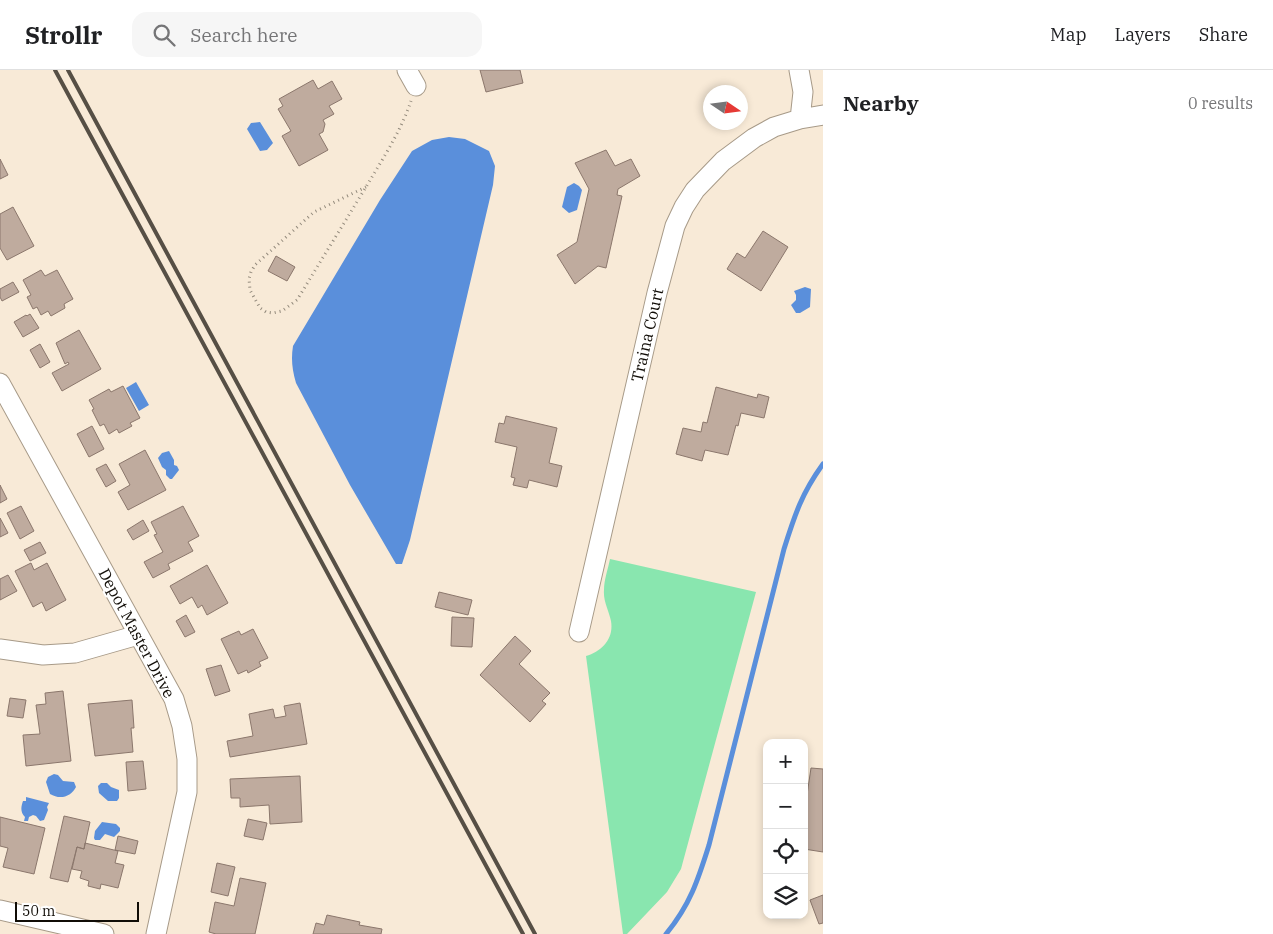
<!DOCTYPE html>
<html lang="en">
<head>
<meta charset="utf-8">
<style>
	body { margin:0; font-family:"IBM Plex Serif",serif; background:#f6f6f6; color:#202124 }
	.controls { position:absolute; right:15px; bottom:15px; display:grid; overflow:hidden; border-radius:10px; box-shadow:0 2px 8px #0003 }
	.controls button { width:45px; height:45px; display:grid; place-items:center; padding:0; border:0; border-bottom:1px solid #e0e0e0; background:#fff; color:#202124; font:25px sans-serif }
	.compass { position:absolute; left:703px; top:15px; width:45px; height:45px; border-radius:50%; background:#fff; box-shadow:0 2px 8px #0003; rotate:103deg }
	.scale { position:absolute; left:15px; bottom:12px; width:124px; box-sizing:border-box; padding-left:5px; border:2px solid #110d07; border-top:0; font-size:14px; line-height:18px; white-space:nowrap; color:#110d07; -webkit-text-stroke:4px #fff; paint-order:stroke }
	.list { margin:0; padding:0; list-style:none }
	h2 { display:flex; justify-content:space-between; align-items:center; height:65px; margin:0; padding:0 20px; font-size:21px }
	h2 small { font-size:16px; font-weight:400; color:#757577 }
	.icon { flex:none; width:28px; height:28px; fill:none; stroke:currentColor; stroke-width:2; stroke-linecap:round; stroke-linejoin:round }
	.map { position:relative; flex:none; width:823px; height:864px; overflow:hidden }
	header { display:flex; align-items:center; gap:30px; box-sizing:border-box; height:70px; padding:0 25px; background:#fff; border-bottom:1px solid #e0e0e0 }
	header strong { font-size:24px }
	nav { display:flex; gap:28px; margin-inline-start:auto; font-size:18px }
	.search { width:350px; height:45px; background:#f6f6f6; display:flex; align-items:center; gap:12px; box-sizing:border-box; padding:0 18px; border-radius:15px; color:#757577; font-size:19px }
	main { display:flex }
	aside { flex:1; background:#fff }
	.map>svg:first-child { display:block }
</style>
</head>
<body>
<header>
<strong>Strollr</strong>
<div class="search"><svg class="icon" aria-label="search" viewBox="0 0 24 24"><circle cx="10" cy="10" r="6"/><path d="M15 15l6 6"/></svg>Search here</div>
<nav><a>Map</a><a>Layers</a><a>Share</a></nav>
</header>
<main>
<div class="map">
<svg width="823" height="864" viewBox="0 0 823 864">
	<rect width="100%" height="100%" fill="#f8ead7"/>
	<path fill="#89e6af" d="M610,489l146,33 -75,277 -14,23 -40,42h-4l-37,-278c16,-5 28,-17 25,-35 -2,-10 -8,-20 -7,-31 0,-10 4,-21 6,-31z"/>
	<path fill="#5a8fdb" d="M260,52l13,21 -6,7 -7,1 -13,-22 4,-6z
		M449,67l16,2 24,12 6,15 -2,19 -83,355 -8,24h-6l-46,-79 -54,-102c-4,-14 -5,-24 -3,-37l87,-146 32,-49 20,-11z
		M574,113l5,3 3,4 -5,20 -8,3 -7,-6 5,-20z
		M805,217l6,2 -1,18 -10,6h-4l-5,-8 5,-5v-5l-2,-4z
		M136,312l13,23 -10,6 -13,-23z
		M169,381l5,9v5l3,1 2,4 -7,9h-2l-4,-4v-5l-4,-3 -4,-9 4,-5z
		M54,704l4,1 5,6 11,1 2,5c-5,10 -16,13 -26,7l-4,-12 2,-5z
		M101,713h6l4,4 8,3v8l-2,3h-9l-9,-8 -1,-7z
		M26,727l23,6 -2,4 1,3 -4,10 -4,1 -4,-5 -3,-1 -4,2 -1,4h-4l1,-4c-5,-5 -4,-10 -2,-16h3z
		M102,752l14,2 4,4v3l-6,6 -9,-3 -5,6h-5l-1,-2 1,-7z"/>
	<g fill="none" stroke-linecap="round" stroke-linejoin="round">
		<path stroke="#5a8fdb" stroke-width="5" d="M666,864c24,-29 32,-54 43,-89l75,-296c11,-35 18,-56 39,-85"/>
	</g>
	<path fill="#bfab9e" stroke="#8b776c" d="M480,0h40l3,13 -37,9z
		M313,10l5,9 14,-8 10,18 -13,7 5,8 -11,6 2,4 -2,8 -4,2 9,16 -29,16 -17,-30 9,-5 -13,-22 5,-3 -4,-7z
		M606,80l9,16 16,-7 9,17 -22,13 -1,6 5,1 -16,72 -8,-2 -23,18 -18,-29 20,-13 12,-53 -14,-26z
		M0,89l8,16 -8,4z
		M13,137l21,39 -27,14 -7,-12v-34z
		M763,161l25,16 -27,44 -34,-22 10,-16 8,5z
		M276,186l19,11 -8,14 -19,-10z
		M41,200l4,6 12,-6 16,29 -9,5 1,4 -14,8 -3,-5 -7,4 -4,-8 -4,2 -6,-12 4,-2 -8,-15z
		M13,212l6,10 -17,9 -2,-4v-8z
		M30,244l9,14 -16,9 -9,-15 12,-7 1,1z
		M79,260l22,39 -39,22 -10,-18 17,-9 -1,-2 -3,2 -9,-21z
		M40,274l10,18 -10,6 -10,-18z
		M123,316l17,32 -10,5 2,3 -13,7 -2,-4 -8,5 -5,-10 -4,2 -8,-16 2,-1 -5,-9 20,-11 2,3z
		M716,317l41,11 1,-4 11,3 -5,21 -23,-5 -3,13 -2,-1 -8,30 -23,-5 -3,11 -26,-7 7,-26 18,4 2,-10 4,1z
		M506,346l51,12 -8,35 13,3 -5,21 -28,-7 -2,8 -14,-3 2,-7 -4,-1 6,-30 -22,-5 4,-19 5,1z
		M92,356l12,23 -15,8 -12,-23z
		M145,380l21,40 -38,20 -10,-18 12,-7 -11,-21z
		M106,394l10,17 -10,6 -10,-18z
		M0,415l7,14 -7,4z
		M21,436l13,25 -14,8 -13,-26z
		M183,436l16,30 -11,6 5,9 -25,13 2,5 -17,9 -9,-16 19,-10 -9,-17 3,-1 -6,-12z
		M0,448l8,15 -8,4z
		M143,450l6,11 -16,9 -6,-10z
		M40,472l6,11 -16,8 -6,-11z
		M31,493l3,7 13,-7 19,37 -20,11 -4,-9 -9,5 -18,-36z
		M207,495l21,38 -21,12 -5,-10 -4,3 -6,-11 -12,7 -10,-18z
		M8,505l9,16 -17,9v-21z
		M439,522l33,8 -4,15 -33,-8z
		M186,545l9,17 -10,5 -9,-16z
		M452,547l22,1 -2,29 -21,-1z
		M253,559l15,29 -9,4 2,4 -13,7 -1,-3 -9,4 -17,-35 18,-8 2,4z
		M515,566l16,15 -12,13 31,29 -8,8 4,3 -16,18 -50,-47z
		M221,595l9,26 -15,5 -9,-27z
		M63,621l8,70 -45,5 -3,-31 17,-1 -4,-29 10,-1 -1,-11z
		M10,628l16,2 -3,18 -16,-2z
		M132,630l2,28h-3l2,24 -38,4 -7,-52z
		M300,633l7,41 -77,13 -3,-16 26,-5 -4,-22 24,-5 2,9 11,-2 -2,-10z
		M143,691l3,28 -18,2 -2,-29z
		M811,698l12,1v83l-19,-3v-34z
		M300,706l2,46 -32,2 -1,-19 -29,2v-9h-9l-1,-19z
		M64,746l26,6 -6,27 -7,-2 -9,35 -18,-4z
		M0,747l45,11 -11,46 -31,-7 5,-19 -8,-2z
		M248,749l19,4 -4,17 -19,-4z
		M118,766l20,5 -3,13 -20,-4z
		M85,773l33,8 -3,12 9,2 -6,23 -17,-4 -1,5 -12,-3 1,-5 -9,-3 2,-7 -10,-2 5,-22 7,2z
		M217,793l18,4 -7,29 -17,-4z
		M240,808l26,5 -11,51h-39l-7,-2 6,-30 19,4z
		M823,825v28l-4,1 -9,-24z
		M327,845l33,7 -1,3 23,4 -1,5h-68l3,-11 8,2z"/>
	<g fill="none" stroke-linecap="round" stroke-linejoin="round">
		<g stroke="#a79a88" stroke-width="21">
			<path id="minor" d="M407,0l9,16
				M799,0l4,22 -3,27
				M0,313l174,316 8,27 5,33v33l-31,142
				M579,562l78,-339 18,-67 9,-19 11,-17 28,-29 31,-23 20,-11 26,-8 23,-4
				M0,579l43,6 32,-2 63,-18
				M0,840l104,24"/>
		</g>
		<path stroke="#938a7c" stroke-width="3" stroke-dasharray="1 4" stroke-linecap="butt" d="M366,117l-52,25 -59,53 -4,7 -2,7 1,11 10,18 6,4 7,1 9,-2 15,-11 69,-113c16,-27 35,-56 45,-86"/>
		<use href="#minor" stroke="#fff" stroke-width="19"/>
		<path stroke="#564f45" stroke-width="4" d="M55,0l468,864
			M68,0l467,864"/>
	</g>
	<g text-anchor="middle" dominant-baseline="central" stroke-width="4" stroke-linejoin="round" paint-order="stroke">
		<g font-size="16" fill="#110d07" stroke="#fff">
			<text transform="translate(647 265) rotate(-77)">Traina Court</text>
			<text transform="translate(137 563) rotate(62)">Depot Master Drive</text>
		</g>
	</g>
</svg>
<div class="controls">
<button>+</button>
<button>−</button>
<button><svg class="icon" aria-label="locate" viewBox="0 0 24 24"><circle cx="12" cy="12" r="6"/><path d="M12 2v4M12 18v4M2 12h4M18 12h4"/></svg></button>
<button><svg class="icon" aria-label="layers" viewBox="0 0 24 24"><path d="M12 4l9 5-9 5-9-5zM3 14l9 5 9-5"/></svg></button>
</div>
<svg class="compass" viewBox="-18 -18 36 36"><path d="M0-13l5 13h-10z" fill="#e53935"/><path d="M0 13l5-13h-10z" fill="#757577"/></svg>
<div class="scale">50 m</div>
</div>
<aside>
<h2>Nearby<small>0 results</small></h2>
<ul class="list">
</ul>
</aside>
</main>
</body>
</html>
